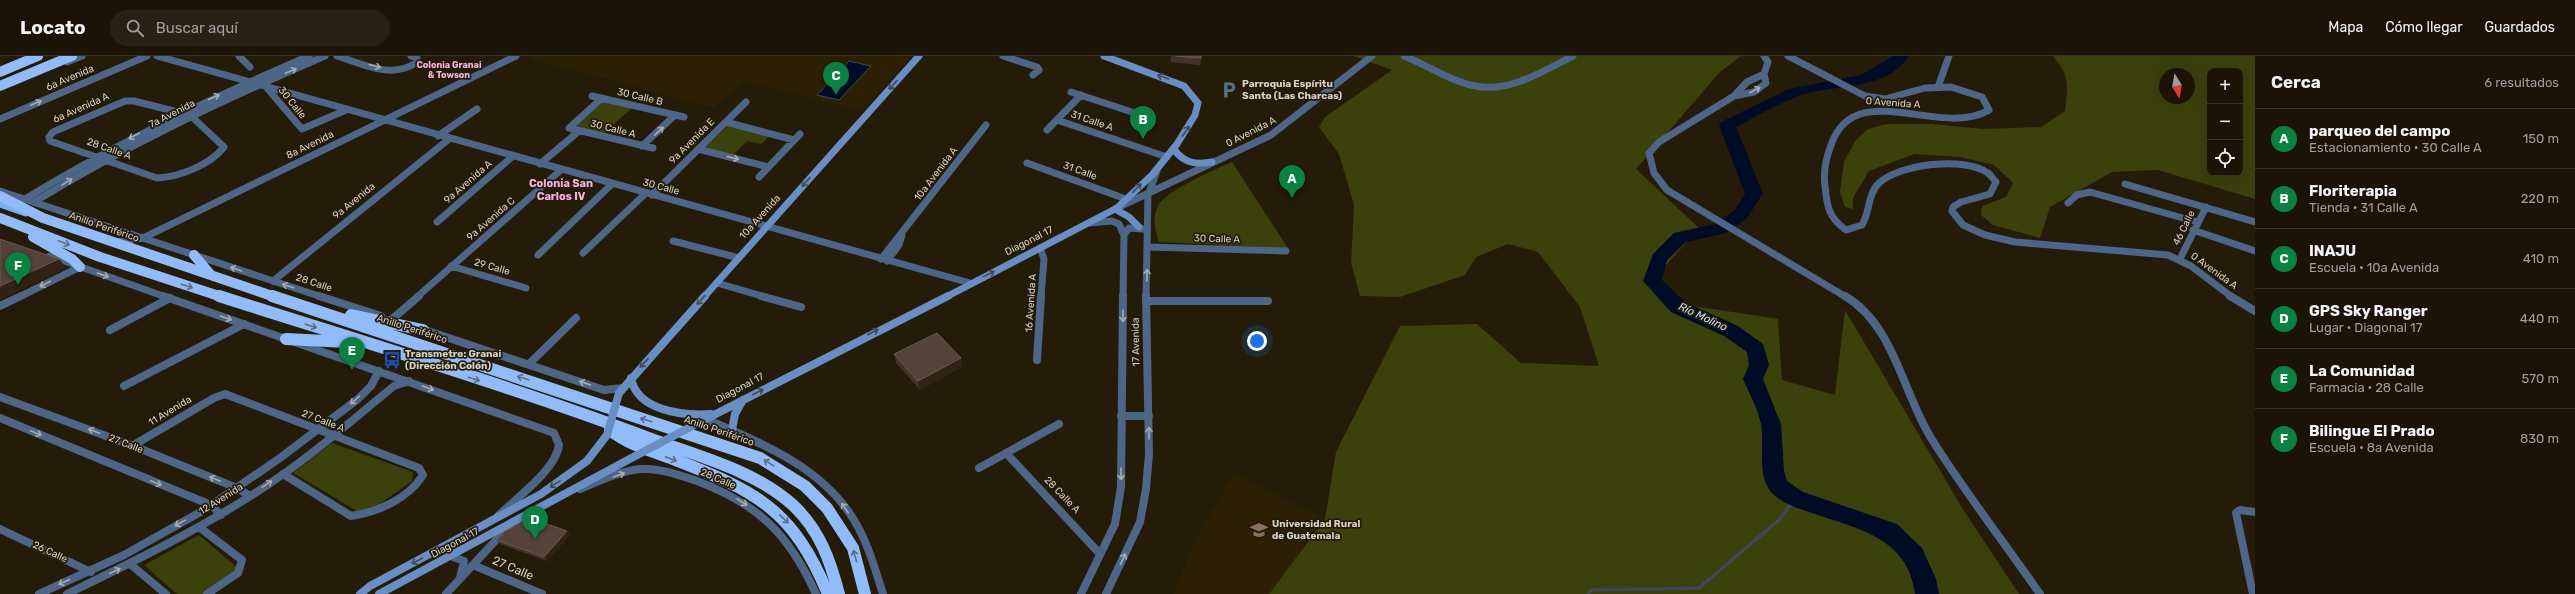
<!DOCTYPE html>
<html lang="es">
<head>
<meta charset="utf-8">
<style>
	body { margin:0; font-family:Rubik,sans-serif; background:#282114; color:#f1f3f6 }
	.controls { position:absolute; right:12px; top:12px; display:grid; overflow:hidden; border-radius:8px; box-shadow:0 4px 16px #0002 }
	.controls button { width:36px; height:36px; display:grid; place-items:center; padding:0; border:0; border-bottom:1px solid #393328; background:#1b1406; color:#f1f3f6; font:20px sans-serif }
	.compass { position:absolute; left:2159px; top:12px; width:36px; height:36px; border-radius:50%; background:#1b1406; box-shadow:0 4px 16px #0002; rotate:169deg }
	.you { position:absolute; left:1257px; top:285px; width:14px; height:14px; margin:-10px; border:3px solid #fff; border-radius:50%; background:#1a73e8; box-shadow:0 0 0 6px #1a73e833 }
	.badge { display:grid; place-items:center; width:26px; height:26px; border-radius:50%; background:#0b8043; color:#fff; font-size:13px; font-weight:700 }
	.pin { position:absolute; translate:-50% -33px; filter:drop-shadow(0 1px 2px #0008) }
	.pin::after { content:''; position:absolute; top:21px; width:14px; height:12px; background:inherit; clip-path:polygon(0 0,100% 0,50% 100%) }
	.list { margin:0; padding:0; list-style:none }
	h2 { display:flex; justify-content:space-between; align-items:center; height:52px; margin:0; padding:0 16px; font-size:17px }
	h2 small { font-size:13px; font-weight:400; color:#a09e9b }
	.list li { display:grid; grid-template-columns:26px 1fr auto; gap:12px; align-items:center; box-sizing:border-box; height:60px; padding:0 16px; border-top:1px solid #393328 }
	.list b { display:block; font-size:15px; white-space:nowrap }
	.list p { margin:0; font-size:13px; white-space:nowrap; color:#a09e9b }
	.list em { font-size:13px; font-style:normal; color:#a09e9b }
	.icon { flex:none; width:22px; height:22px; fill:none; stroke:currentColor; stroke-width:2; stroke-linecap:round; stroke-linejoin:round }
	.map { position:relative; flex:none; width:2255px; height:538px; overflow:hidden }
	header { display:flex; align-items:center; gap:24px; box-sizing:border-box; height:56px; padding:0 20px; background:#1b1406; border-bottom:1px solid #393328 }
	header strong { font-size:19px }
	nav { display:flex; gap:22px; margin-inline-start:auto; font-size:14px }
	.search { width:280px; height:36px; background:#282114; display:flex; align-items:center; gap:10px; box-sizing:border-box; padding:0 14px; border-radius:22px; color:#a09e9b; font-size:15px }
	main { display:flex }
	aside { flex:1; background:#1b1406 }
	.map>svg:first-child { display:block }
</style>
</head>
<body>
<header>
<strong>Locato</strong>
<div class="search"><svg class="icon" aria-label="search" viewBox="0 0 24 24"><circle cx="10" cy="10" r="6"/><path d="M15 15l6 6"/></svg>Buscar aquí</div>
<nav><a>Mapa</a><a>Cómo llegar</a><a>Guardados</a></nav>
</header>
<main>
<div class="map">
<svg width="2255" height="538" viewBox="0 0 2255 538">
	<rect width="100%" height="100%" fill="#241b08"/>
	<path fill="#2c1f04" d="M532,0h380l-51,55 -117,-29 -30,26 -186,-50z
		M1234,417l91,46 -56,75h-96l21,-52z"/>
	<path fill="#3a410b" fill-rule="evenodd" d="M1354,0h387l-21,16 -84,97 63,59 -47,53 9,20 117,18 4,61 53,15 10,-85 119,201 55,83h-750l56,-75 11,-67 64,-126 77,-2 44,39 78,3 -19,-59 -42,-55 -30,-8 -32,13 -11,18 -65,22 -40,-1 -9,-33 3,-58 -15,-51 -20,-27 6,-10 67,-47z
		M2053,0h202v143l-97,-29 -46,2 -62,35 -10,31 -47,-13 -12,-10 1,-9 24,-9 7,-14 -19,-18 -34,-8 -45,-3 -46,17 -16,27v11l-8,-2 -5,-15 4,-31 12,-21 12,-11 18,-5h47l49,5 59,-2 24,-16c3,-26 5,-35 -12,-55zM2210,15h30v102h-30zM2165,18h24v24h-24z
		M604,45l28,7 -28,25 -28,-7z
		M728,70l41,10 -7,8 -15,-3 -14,14 -28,-8z
		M1232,106l56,86 -129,-6c-4,-11 -7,-25 -1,-36 7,-15 58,-37 74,-44z
		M332,387l81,29 -1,9 -38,27 -17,3 -64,-38z
		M199,479l41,35 -28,24h-35l-33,-29z"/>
	<path fill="#000c26" stroke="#414756" d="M849,5l22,5 -32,34 -22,-5z"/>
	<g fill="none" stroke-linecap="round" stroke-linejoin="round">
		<path stroke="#414756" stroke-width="3.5" d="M1588,538l4,-4 107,-2 81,-69 15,-21"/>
		<path fill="#000c26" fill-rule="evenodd" d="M1893,0h16c-24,36 -74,27 -110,40 -22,8 -42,20 -63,31l27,67 -17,25 -20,14 -40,9 -19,18 -5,20 23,22 53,24 25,18 6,21 -6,14 18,45 3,47 3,10 16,11 94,32 25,24 14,31 3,15h-24c-7,-59 -62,-66 -109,-83 -12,-4 -26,-9 -35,-19 -15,-19 -6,-46 -10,-68 -3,-15 -12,-31 -18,-45l6,-14 -2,-13 -23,-16 -53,-24 -28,-31 10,-27 21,-21 41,-9 19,-13 11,-17 -26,-69 2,-3 68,-33 72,-14z"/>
		<path stroke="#4d6587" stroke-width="7" d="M239,0l11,11
			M337,0c26,8 55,24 80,6v-4l-6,-2
			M1003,0l34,11 2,3 -6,5
			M1764,0l4,6 -4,12 2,9 -12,9 -20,4 -75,46 -10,11 5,20 13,17 179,107
			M1938,31l11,-31
			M267,32l35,41 44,-19
			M1071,36l61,20
			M592,40l92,21
			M1734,40l13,-14 17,-8
			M125,45h9l56,14 34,32c-14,18 -45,30 -67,31l-107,-37 -1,-4 4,-5z
			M0,63l147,-63
			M1057,64l110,37
			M726,66l68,18
			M569,72l84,20
			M569,72l33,-30
			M1047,74l34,-35
			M438,80l39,-27
			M642,90l33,-31
			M698,93l70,18
			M1027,107l99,36
			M540,108l39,-33
			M759,121l41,-43
			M2125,128l130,38
			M652,139l94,-93
			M25,143c91,-56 186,-101 284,-143
			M34,146c93,-57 191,-103 291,-146
			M2068,147l9,-8 13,-3 107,30
			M437,166l76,-66
			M2193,174l62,21
			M673,185l66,17
			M116,186l27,-4 373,-182
			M1148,191l138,4
			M1040,192l4,11 -3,38
			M583,197l63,-60
			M538,199l74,-71
			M881,203l105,-134
			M2180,203l26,-52
			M887,205l12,-16 3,-10
			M451,210l75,22
			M273,225l176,-142
			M717,227l48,14
			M19,241l61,-30
			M417,241l144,-127"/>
		<path stroke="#4d6587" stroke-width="8" d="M761,240l40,11
			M1845,240c49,29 57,95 86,142 33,53 73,104 109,156
			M1146,245h122
			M0,250l21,-10
			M391,264l28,-24
			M110,274l60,-32
			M1037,304l4,-64
			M529,308l47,-46
			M124,330l120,-62
			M0,341l136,50 101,41 13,8
			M0,362l211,87 10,10
			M132,390l82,-48 11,-4 194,74 4,7c-15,24 -45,37 -72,41l-68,-42
			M1006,397l94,101
			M979,412l80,-44
			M199,471l43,33 -4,13 -31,21
			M0,473l91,43
			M453,501l11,4 -4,17
			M130,508l36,30
			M473,509l69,29
			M39,538l85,-39 80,-45 76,-52 78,-59 13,-13 8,-15
			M67,538c74,-36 148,-72 215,-119 39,-27 75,-59 112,-89l15,-5
			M446,538l63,-68
			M2253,538l-17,-81 4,-3 15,2"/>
		<path stroke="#4d6587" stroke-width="7" d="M157,0l813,227
			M1404,0c23,9 46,25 71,30 35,7 68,-15 98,-30
			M1788,0l77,40 20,3 40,-11 26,-1 31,10 7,13c-48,29 -134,-34 -158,35 -5,13 -8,27 -6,41 2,21 4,32 21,44l16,-5c8,-13 6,-32 17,-42 21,-19 85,-27 109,-10 3,2 5,6 8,9l-6,12 -29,8 -8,5 -1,4 11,14 22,10 30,7 153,13 23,11 41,31
			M67,6l15,-6
			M0,135l322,106
			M1117,152l154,-73 101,-79
			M1090,167l22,-2 7,3 5,11 -1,62
			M1124,179l5,-7 14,1
			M50,200l116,41
			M1146,241l2,-102 9,-24"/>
		<path stroke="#4d6587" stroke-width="8" d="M163,240l391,137 5,12c-3,25 -44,54 -61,71
			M319,240l62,20
			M2230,240l25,15
			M419,272l185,62 19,-2
			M1121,360h28
			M706,363c55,24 116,48 148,101 14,23 21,49 29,74
			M580,433c19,-8 39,-18 61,-20 19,-1 38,6 56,12 61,23 92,53 119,113
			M1081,538l34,-70 6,-37 2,-191
			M1106,538l34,-72 6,-33 3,-35 -3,-158"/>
		<path stroke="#688ec4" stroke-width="7" d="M1174,93c9,14 22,16 38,13
			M1115,153l14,8 10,10
			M704,241l215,-241
			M946,241l171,-89 35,-33 25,-31 18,-29 3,-12 -14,-17 -80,-30"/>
		<path stroke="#688ec4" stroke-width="8" d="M631,322c6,33 52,38 80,36
			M619,337l86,-97
			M698,367l250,-127
			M732,374l3,-16 8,-14
			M360,538l10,-8 171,-92 46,-33
			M379,538l245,-132"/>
		<path stroke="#7caef4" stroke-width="9" d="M0,147l26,9"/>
		<path stroke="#92bcf9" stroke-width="10" d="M0,16l38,-16
			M0,30l72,-30
			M0,140l43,22 232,79
			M0,162l100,39 122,40
			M33,181l39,22 8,8
			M194,199l17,20"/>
		<path stroke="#92bcf9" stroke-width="12" d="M219,240c144,46 289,89 430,142 48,18 106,32 145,68 26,25 36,54 45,88
			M272,240l488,162 45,28 22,22 26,40 12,46
			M351,259l72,15
			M286,283l61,3
			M610,374c19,15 41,21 63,29 83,32 120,50 155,135"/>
		<path stroke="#688ec4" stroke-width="8" d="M587,405l20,-26 12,-42
			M624,406l74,-39"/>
	</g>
	<path fill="#453228" d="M1171,0h32l-3,9 -30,-3z
		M894,298l68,13 -42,23 -24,-27z
		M570,479l-23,26 -47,-17 -3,-4z"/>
	<path fill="#312214" d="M1201,0h2l-3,9 1,-7z
		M59,203l8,9 -67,32v-14z
		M961,302l1,9 -42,23 -2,-9z
		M567,475l3,4 -23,26 -3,-4z"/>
	<path fill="#554339" stroke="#695a4f" d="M1176,0h25v2z
		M0,183l59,20 -59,27z
		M937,277l24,25 -43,23 -24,-27z
		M530,462l37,13 -23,26 -47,-17 7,-8z"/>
	<defs><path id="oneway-shaft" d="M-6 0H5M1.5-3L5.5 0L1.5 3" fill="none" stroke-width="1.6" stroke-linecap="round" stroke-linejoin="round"/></defs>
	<g stroke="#a7acb0">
		<use href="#oneway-shaft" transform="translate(375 10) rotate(15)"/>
		<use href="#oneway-shaft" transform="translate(291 15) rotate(-23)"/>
		<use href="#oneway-shaft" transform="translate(1755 34) rotate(-28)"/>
		<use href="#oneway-shaft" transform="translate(214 41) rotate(-24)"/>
		<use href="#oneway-shaft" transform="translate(36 47) rotate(-23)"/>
		<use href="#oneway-shaft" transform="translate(659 75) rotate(-43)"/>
		<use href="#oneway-shaft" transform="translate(134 80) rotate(153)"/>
		<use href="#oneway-shaft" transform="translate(733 102) rotate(14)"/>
		<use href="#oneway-shaft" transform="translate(67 126) rotate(-31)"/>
		<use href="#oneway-shaft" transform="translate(236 213) rotate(-161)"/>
		<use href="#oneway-shaft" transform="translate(103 219) rotate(19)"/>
		<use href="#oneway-shaft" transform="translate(1147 219) rotate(-88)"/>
		<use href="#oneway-shaft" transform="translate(45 228) rotate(154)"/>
		<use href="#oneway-shaft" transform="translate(288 230) rotate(-162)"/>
		<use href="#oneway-shaft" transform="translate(1123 260) rotate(91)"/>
		<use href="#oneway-shaft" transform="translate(226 262) rotate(19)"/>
		<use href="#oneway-shaft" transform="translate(585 327) rotate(-161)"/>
		<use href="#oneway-shaft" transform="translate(428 332) rotate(20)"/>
		<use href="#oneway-shaft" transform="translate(355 344) rotate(138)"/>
		<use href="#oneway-shaft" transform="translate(94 375) rotate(-159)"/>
		<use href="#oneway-shaft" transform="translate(36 377) rotate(22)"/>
		<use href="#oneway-shaft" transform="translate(1149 377) rotate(-91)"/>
		<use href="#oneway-shaft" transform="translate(1121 418) rotate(90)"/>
		<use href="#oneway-shaft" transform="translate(619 419) rotate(-20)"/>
		<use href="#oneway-shaft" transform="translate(215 423) rotate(-158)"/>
		<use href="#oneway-shaft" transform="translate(156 427) rotate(22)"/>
		<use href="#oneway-shaft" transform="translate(267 428) rotate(-34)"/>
		<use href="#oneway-shaft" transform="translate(742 446) rotate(33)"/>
		<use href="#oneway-shaft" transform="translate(845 452) rotate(-123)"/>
		<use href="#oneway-shaft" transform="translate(180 467) rotate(151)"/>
		<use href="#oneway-shaft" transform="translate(1123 503) rotate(-64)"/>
		<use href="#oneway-shaft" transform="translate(115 515) rotate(-25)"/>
		<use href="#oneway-shaft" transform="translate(64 526) rotate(155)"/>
	</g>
	<g stroke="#3f4953">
		<use href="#oneway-shaft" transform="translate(1163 21) rotate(-160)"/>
		<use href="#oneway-shaft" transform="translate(893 29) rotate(132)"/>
		<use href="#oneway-shaft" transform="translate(1186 75) rotate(-56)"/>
		<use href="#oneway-shaft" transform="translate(806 126) rotate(132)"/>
		<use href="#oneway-shaft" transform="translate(1137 132) rotate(-46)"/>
		<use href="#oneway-shaft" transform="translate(989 218) rotate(-26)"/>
		<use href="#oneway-shaft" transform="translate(701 244) rotate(132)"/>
		<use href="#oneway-shaft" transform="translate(873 276) rotate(-27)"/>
		<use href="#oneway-shaft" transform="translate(644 307) rotate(133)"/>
		<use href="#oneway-shaft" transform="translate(758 336) rotate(-28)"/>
		<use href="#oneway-shaft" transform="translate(555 428) rotate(148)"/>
		<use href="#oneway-shaft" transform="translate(417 505) rotate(152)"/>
	</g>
	<g stroke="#5b6c80">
		<use href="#oneway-shaft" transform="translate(64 187) rotate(22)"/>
		<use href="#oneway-shaft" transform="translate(187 230) rotate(18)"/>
		<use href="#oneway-shaft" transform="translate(311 270) rotate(18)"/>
		<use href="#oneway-shaft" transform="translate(523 322) rotate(-162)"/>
		<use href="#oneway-shaft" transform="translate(474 323) rotate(18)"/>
		<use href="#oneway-shaft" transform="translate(646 364) rotate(-163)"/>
		<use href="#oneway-shaft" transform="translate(671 403) rotate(21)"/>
		<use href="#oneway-shaft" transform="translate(769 407) rotate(-148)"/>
		<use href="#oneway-shaft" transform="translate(784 463) rotate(44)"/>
		<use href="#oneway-shaft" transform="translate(855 500) rotate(-106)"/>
	</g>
	<defs>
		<g id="parking-bare" transform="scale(1.38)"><path d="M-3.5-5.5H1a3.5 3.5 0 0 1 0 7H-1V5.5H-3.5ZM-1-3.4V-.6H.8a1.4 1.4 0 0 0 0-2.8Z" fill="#5c6f8a" stroke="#241b08" stroke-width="2.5" paint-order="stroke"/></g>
		<g id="bus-bare" transform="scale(1.38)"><path d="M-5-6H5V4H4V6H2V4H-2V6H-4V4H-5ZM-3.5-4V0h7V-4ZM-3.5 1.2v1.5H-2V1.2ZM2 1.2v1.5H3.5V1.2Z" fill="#1a4fb4" stroke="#241b08" stroke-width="2.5" paint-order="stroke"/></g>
		<g id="university-bare" transform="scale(1.38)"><path d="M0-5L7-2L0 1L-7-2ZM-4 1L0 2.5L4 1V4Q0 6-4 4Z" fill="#8d6e63" stroke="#241b08" stroke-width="2.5" paint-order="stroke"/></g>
	</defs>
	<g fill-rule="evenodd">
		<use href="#parking-bare" x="1229" y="34"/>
		<use href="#bus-bare" x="392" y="304"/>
		<use href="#university-bare" x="1259" y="474"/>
	</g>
	<g text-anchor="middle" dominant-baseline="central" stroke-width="3.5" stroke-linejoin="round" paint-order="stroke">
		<g font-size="9" font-weight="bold" fill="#f7b2e1" stroke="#241b08">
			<text x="449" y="9">Colonia Granai<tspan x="449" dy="10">&amp; Towson</tspan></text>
		</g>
		<g font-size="10" fill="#d8d2c6" stroke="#241b08">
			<text transform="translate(70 22) rotate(-23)">6a Avenida</text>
			<text transform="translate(640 41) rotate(13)">30 Calle B</text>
			<text transform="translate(292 47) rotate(51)">30 Calle</text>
			<text transform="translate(1893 47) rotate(4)">0 Avenida A</text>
			<text transform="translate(81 52) rotate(-24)">6a Avenida A</text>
			<text transform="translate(172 58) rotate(-27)">7a Avenida</text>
			<text transform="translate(1092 65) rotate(19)">31 Calle A</text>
			<text transform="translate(613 73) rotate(14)">30 Calle A</text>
			<text transform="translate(1251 76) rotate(-27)">0 Avenida A</text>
			<text transform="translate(692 85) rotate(-45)">9a Avenida E</text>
			<text transform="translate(310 89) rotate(-26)">8a Avenida</text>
			<text transform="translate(109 93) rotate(19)">28 Calle A</text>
			<text transform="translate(1080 115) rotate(20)">31 Calle</text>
			<text transform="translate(936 118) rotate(-53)">10a Avenida A</text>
			<text transform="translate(468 126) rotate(-41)">9a Avenida A</text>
			<text transform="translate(661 131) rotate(15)">30 Calle</text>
			<text transform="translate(354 145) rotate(-39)">9a Avenida</text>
			<text transform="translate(760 161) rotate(-48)">10a Avenida</text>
			<text transform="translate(491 163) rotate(-41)">9a Avenida C</text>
			<text transform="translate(104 171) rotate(19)">Anillo Periférico</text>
			<text transform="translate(2184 172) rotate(-64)">46 Calle</text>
			<text transform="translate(1217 183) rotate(2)">30 Calle A</text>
			<text transform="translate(1029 185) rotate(-27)">Diagonal 17</text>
			<text transform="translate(492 211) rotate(16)">29 Calle</text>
			<text transform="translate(2214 215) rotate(36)">0 Avenida A</text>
			<text transform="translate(314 227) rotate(18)">28 Calle</text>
			<text transform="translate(1031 247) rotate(-86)">16 Avenida A</text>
			<text transform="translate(412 273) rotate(18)">Anillo Periférico</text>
			<text transform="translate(1136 286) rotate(-91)">17 Avenida</text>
			<text transform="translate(740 332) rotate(-28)">Diagonal 17</text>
			<text transform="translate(170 355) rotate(-31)">11 Avenida</text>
			<text transform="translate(323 365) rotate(21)">27 Calle A</text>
			<text transform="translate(719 375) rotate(19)">Anillo Periférico</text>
			<text transform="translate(126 388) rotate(21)">27 Calle</text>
			<text transform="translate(718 423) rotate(23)">28 Calle</text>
			<text transform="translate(1062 439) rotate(46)">28 Calle A</text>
			<text transform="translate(221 443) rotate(-32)">12 Avenida</text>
			<text transform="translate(455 487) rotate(-28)">Diagonal 17</text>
			<text transform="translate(50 496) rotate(25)">26 Calle</text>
		</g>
		<g font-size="10" font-weight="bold" fill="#d8d2c6" stroke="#241b08" text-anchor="start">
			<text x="1242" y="28">Parroquia Espíritu<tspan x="1242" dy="12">Santo (Las Charcas)</tspan></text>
			<text x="405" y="298">Transmetro: Granai<tspan x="405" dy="12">(Dirección Colón)</tspan></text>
			<text x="1272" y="468">Universidad Rural<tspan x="1272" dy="12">de Guatemala</tspan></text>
		</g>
		<g font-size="11" font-weight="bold" fill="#f7b2e1" stroke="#241b08">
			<text x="561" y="127">Colonia San<tspan x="561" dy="13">Carlos IV</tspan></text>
		</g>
		<g font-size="11" font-style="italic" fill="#cadef9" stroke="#241b08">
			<text transform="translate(1703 261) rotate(25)">Río Molino</text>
		</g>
		<g font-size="12" fill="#d8d2c6" stroke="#241b08">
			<text transform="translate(513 512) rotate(23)">27 Calle</text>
		</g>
	</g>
</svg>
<div class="controls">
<button>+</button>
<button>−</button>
<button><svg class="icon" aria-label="locate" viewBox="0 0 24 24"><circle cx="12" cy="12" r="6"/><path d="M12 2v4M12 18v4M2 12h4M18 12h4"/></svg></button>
</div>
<svg class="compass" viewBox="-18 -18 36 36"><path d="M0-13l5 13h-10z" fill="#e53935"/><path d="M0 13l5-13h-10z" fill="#a09e9b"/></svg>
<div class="you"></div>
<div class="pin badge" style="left:1292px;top:142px">A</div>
<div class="pin badge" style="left:1143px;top:83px">B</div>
<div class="pin badge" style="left:836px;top:39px">C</div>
<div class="pin badge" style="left:535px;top:483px">D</div>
<div class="pin badge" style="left:352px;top:314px">E</div>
<div class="pin badge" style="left:18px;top:229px">F</div>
</div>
<aside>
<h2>Cerca<small>6 resultados</small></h2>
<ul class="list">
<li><span class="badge">A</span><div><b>parqueo del campo</b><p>Estacionamiento · 30 Calle A</p></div><em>150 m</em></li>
<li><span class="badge">B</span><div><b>Floriterapia</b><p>Tienda · 31 Calle A</p></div><em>220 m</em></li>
<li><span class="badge">C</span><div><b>INAJU</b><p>Escuela · 10a Avenida</p></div><em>410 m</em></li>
<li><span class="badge">D</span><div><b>GPS Sky Ranger</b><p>Lugar · Diagonal 17</p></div><em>440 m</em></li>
<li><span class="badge">E</span><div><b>La Comunidad</b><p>Farmacia · 28 Calle</p></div><em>570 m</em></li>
<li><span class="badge">F</span><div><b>Bilingue El Prado</b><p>Escuela · 8a Avenida</p></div><em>830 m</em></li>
</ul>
</aside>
</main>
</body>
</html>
